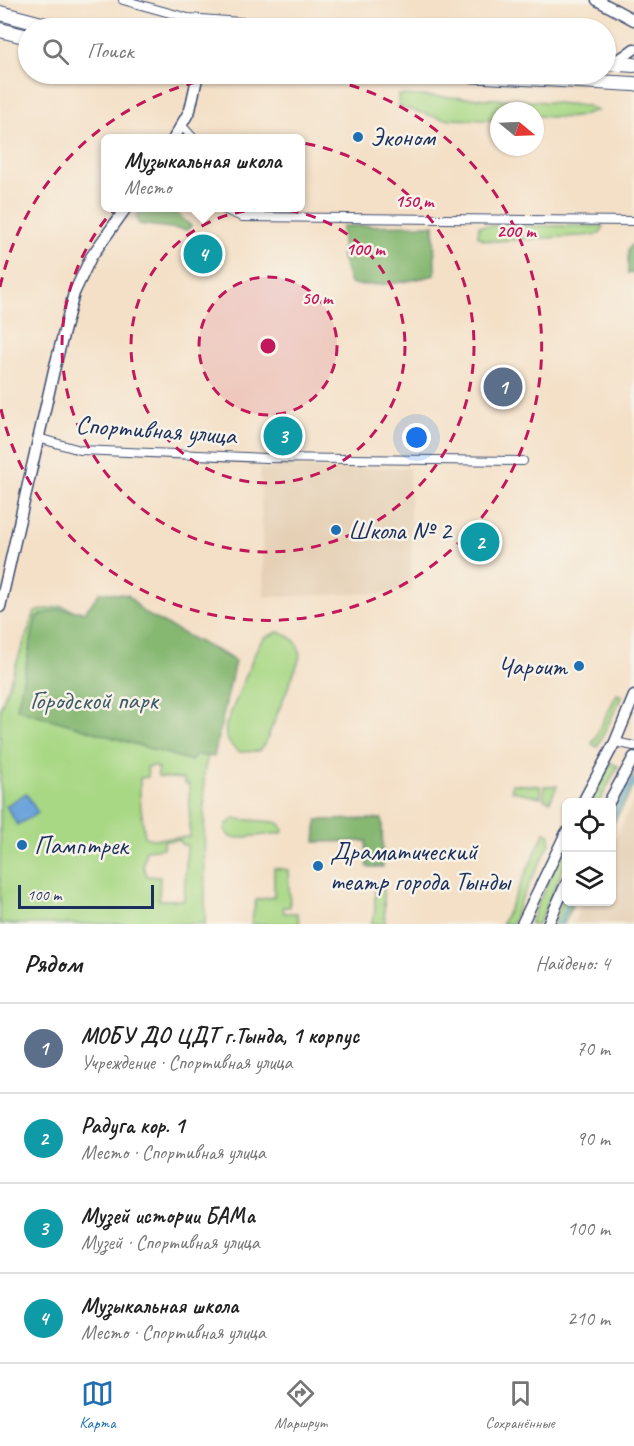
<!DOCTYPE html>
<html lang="ru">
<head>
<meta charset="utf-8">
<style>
	body { margin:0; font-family:Caveat,sans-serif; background:#f2f2f2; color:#222 }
	.controls { position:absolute; right:18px; bottom:18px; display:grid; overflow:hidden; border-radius:9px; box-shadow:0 2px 4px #0004 }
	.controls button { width:54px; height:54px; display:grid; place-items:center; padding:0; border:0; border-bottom:2px solid #e0e0e0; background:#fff; color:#222; font:30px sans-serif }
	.compass { position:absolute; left:490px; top:102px; width:54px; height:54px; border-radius:50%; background:#fff; box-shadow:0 2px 4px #0004; rotate:109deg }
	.scale { position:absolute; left:18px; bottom:15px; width:136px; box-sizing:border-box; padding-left:6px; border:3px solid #1b2f5e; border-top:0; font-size:16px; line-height:21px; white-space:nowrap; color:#1b2f5e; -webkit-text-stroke:4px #f7f3e8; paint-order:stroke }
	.you { position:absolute; left:417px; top:438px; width:21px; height:21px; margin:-15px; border:4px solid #fff; border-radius:50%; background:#1a73e8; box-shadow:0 0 0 9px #1a73e833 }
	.badge { display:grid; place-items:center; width:39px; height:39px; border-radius:50%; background:#1f6fb2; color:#fff; font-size:20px; font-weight:700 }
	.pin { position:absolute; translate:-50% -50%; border:3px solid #fff; box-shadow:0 2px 6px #0006 }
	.popup { position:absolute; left:101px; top:134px; width:204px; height:78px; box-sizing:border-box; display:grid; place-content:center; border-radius:9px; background:#fff; filter:drop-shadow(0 2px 4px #0005); font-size:20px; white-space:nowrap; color:#767676 }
	.popup b { font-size:22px; color:#222 }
	.popup::after { content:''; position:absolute; left:50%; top:100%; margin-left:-12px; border:12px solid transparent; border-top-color:#fff }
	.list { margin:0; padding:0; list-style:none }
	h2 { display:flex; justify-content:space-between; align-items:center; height:78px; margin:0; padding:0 24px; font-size:26px }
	h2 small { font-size:20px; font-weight:400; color:#767676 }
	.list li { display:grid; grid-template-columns:39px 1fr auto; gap:18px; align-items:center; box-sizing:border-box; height:90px; padding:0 24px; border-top:2px solid #e0e0e0 }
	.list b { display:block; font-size:22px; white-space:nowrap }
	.list p { margin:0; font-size:20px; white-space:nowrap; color:#767676 }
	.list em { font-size:20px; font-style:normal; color:#767676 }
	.icon { flex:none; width:33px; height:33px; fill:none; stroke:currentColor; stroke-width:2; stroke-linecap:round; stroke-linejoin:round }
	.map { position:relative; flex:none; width:634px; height:924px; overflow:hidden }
	.search { position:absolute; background:#fff; box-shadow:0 2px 4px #0004; left:18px; right:18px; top:18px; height:66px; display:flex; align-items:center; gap:15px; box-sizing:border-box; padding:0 21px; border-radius:33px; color:#767676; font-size:22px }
	.sheet { height:438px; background:#fff }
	nav { display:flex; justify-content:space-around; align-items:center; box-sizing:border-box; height:84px; border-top:2px solid #e0e0e0; background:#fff; font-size:16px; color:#767676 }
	nav a { display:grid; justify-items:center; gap:3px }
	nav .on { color:#1f6fb2 }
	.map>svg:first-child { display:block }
</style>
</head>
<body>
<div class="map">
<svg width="634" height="924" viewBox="0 0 634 924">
	<rect width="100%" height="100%" fill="#f7f3e8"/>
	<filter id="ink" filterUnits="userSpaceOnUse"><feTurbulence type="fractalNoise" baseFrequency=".0167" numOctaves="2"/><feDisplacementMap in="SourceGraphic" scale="12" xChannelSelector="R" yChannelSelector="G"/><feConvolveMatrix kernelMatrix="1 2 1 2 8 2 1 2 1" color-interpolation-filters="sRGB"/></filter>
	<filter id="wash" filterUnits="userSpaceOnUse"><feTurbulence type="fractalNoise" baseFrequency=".008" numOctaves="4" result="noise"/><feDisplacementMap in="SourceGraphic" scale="24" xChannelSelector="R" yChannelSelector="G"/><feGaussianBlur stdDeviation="1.35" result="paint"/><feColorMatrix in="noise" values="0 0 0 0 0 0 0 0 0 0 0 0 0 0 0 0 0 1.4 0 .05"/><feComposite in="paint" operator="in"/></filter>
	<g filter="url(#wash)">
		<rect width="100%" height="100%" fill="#f4e0c7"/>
		<path fill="#e5d0b6" d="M260,468h149l3,124 -148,5z
			M634,800v124h-62l11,-22h29v-57z"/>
		<path fill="#a9d885" stroke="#628472" stroke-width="1.5" fill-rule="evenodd" d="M398,95l138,6 52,5 9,5c-8,0 -10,3 -18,5 -5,3 -37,1 -44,-1v-4h-36v5l-7,4 -48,-1 -45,-12z
			M479,226h124l-2,7 -6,2 -101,6 -10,-1 -6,-4z
			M62,606l23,9 53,-2 94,45 -28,114 1,152h-205v-215l35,-97zM154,766l4,2v9l26,2 1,5h4l1,53 -37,2 -8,-2 -5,-36v-23l8,-1 -1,-10zM179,840l3,5h5l-3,55h-25l1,-23 -13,-1 -4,-10 3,-16 17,-2 1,-7z
			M278,632c15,4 24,12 21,28l-34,84 -7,7 -18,1c-11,-6 -16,-15 -14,-27l32,-79 6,-8z
			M617,694l5,2 -25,51 -5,-3z
			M611,763l7,3 -19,36h-9z
			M634,774v12l-22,39v-14z
			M512,784l28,2 1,11 -29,-6z
			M544,786h13l-7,15 -6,-2z
			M234,819l41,3 5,2 3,5 -1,4 -45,5 -7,-1 -5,-7 2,-6z
			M545,832l5,3v8l-30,59 -8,22h-10z
			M566,846v17l-28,61h-8l8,-21z
			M274,868l14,2 2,37h-7l1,6h13l3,11h-49l5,-24 18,-3z
			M383,881l2,43h-14l4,-12v-28z
			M566,893v9h7l-9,22h-10z"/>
		<path fill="#86b872" stroke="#507468" stroke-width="1.5" d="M142,208h41l-6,2 -1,3 15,13 -4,4 -48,-6 -3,-7z
			M434,225l1,50c-29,7 -55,12 -85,9l-8,-27v-31z
			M634,243v30h-6v-24z
			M100,592l28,3 16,18 91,48 -21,96 -18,-2 -5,6 -174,-52 19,-92 24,-8 25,3z
			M382,819l1,48h-16l-1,-26 -51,1 2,-22z"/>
		<path fill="#6da4db" stroke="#446a9c" stroke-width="1.5" d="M26,793l12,20 -21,12 -11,-19z"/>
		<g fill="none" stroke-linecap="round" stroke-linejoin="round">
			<path stroke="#6da4db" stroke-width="3" d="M612,819l22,-39
				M560,924l9,-22"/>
		</g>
	</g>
	<g filter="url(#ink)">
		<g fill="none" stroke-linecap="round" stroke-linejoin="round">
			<g stroke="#3c4a6e" stroke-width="10">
				<path id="minor" d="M123,0l65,18 93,7v3
					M182,126l11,12
					M221,208l21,9 392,4
					M38,438l42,12 186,8 257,3
					M615,742l19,4"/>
			</g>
			<g stroke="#3c4a6e" stroke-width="13">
				<path id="tertiary" d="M597,0l37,20
					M611,62l12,-5 11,-8
					M174,138l16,-28 8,-36
					M0,607l54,-237 20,-77 17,-36 35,-49
					M583,802l32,-60 19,-46
					M609,802l25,-45
					M522,924l44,-91
					M548,924l18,-40"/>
			</g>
			<g stroke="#3c4a6e" stroke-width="16">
				<path id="trunk" d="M0,13l57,15
					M0,30l28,7
					M606,63l28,2
					M448,74l186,10"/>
			</g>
			<use href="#minor" stroke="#fff" stroke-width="8"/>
			<use href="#tertiary" stroke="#fff" stroke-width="10"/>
			<use href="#trunk" stroke="#fff" stroke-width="14"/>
		</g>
	</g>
	<circle cx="268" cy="346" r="69" fill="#c2185b" fill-opacity=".12"/>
	<g fill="none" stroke="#c2185b" stroke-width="3" stroke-dasharray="10 8">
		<circle cx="268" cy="346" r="69"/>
		<circle cx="268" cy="346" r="137"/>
		<circle cx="268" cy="346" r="206"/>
		<path d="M0 287A274 274 0 0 1 239 74M297 74A274 274 0 1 1 0 405"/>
	</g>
	<g fill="#1f6fb2" stroke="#f7f3e8" stroke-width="2">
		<circle cx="358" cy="137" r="6"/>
		<circle cx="336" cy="530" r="6"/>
		<circle cx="579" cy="666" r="6"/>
		<circle cx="22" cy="845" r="6"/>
		<circle cx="318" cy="866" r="6"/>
	</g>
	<g text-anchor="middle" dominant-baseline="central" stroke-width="5" stroke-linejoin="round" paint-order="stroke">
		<g font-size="26" fill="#1b2f5e" stroke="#f7f3e8" text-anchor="start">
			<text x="370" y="137">Эконом</text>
			<text x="348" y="530">Школа № 2</text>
			<text x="567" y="666" text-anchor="end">Чароит</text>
			<text x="34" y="845">Памптрек</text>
			<text x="330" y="851">Драматический<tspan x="330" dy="30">театр города Тынды</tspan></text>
		</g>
		<g font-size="26" fill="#1b2f5e" stroke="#f7f3e8">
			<text transform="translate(156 430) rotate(4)">Спортивная улица</text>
		</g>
		<g font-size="26" fill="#3e5968" stroke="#f7f3e8">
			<text x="94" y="700">Городской парк</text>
		</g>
	</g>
	<circle cx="268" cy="346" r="9" fill="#c2185b" stroke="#f7f3e8" stroke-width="3"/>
	<g font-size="18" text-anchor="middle" font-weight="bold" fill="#c2185b" stroke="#f7f3e8" stroke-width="5" stroke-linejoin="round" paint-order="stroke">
		<text x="414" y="207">150 m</text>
		<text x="516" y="237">200 m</text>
		<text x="365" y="255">100 m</text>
		<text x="317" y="304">50 m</text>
	</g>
</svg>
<div class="controls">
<button><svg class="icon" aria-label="locate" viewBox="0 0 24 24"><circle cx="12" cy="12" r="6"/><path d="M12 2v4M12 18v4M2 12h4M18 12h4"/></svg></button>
<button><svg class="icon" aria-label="layers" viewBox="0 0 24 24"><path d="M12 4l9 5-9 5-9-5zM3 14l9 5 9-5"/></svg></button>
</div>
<svg class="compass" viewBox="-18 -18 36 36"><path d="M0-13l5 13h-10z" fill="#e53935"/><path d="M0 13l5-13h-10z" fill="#767676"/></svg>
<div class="scale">100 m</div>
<div class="you"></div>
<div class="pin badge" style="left:503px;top:387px;background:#5c6f8a">1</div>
<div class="pin badge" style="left:480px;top:542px;background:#0f9aa8">2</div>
<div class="pin badge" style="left:283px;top:436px;background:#0f9aa8">3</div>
<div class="pin badge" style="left:203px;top:254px;background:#0f9aa8">4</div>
<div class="popup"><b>Музыкальная школа</b>Место</div>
<div class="search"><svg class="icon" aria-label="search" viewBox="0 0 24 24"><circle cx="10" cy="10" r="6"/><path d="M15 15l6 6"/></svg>Поиск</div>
</div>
<section class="sheet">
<h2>Рядом<small>Найдено: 4</small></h2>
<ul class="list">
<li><span class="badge" style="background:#5c6f8a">1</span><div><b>МОБУ ДО ЦДТ г.Тында, 1 корпус</b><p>Учреждение · Спортивная улица</p></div><em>70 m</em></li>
<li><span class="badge" style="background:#0f9aa8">2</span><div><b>Радуга кор. 1</b><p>Место · Спортивная улица</p></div><em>90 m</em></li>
<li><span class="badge" style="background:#0f9aa8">3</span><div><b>Музей истории БАМа</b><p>Музей · Спортивная улица</p></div><em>100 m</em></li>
<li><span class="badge" style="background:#0f9aa8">4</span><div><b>Музыкальная школа</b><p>Место · Спортивная улица</p></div><em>210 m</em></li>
</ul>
</section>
<nav>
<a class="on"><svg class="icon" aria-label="map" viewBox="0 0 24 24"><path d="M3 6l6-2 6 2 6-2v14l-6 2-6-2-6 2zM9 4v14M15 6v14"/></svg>Карта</a>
<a><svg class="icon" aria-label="directions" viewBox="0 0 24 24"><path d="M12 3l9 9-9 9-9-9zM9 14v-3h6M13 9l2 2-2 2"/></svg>Маршрут</a>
<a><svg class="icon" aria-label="saved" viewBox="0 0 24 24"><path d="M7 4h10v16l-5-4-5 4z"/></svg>Сохранённые</a>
</nav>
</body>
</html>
